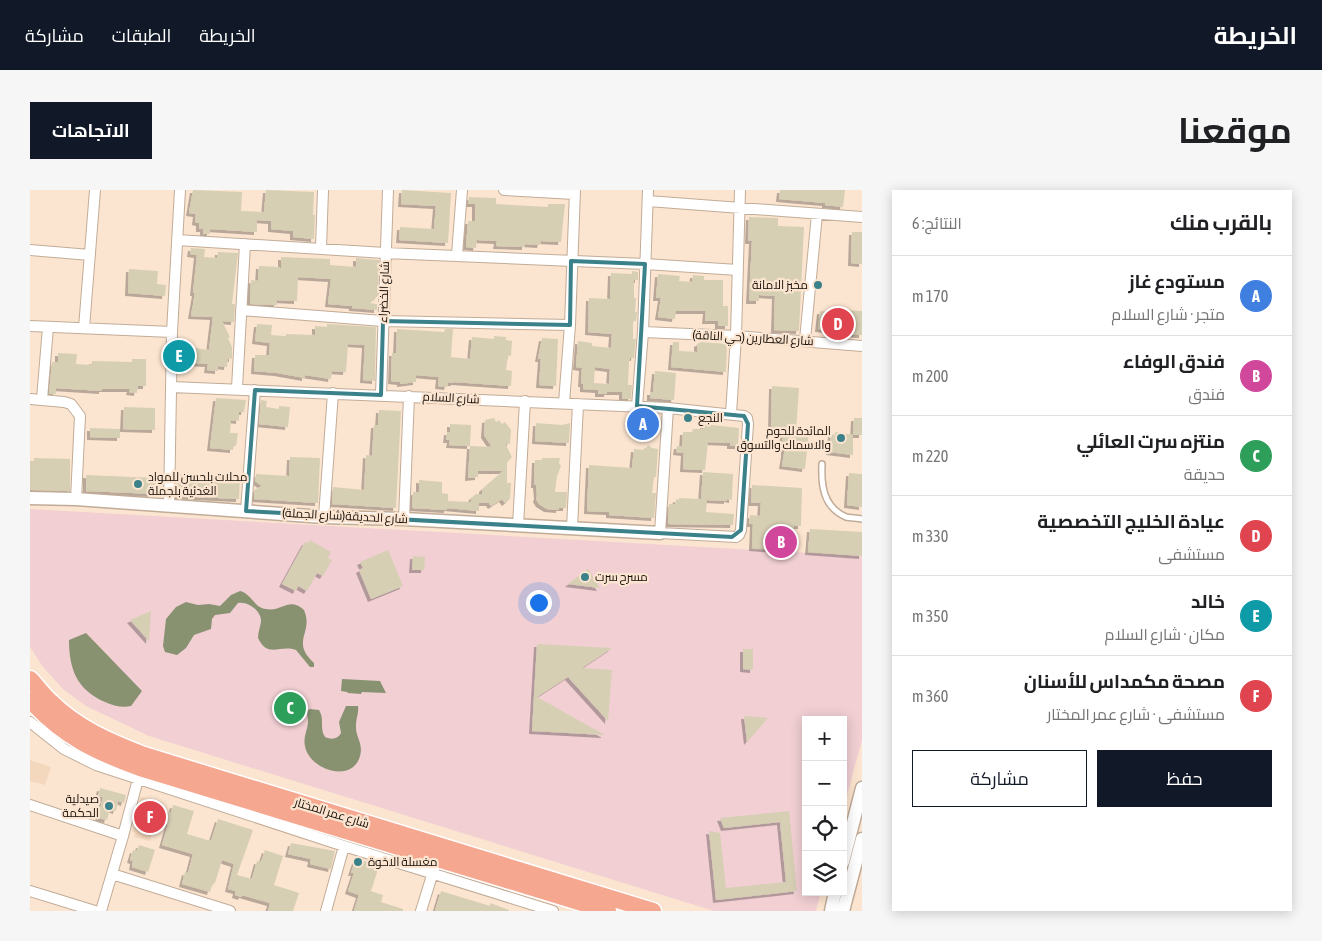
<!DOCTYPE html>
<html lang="ar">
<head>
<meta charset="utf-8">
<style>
	body { margin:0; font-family:"Asap Condensed",Cairo,sans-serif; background:#f6f6f6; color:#202124; direction:rtl }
	.controls { position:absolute; right:15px; bottom:15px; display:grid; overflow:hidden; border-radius:0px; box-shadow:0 2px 12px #0003 }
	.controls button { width:45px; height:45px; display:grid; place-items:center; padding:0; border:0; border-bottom:1px solid #e0e0e0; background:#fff; color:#202124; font:25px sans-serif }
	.you { position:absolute; left:508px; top:412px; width:18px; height:18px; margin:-12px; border:4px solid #fff; border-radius:50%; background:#1a73e8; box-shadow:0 0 0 8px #1a73e833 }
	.badge { display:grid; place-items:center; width:32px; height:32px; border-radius:50%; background:#111827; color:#fff; font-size:16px; font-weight:700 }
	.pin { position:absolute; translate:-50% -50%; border:2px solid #fff; box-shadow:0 1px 5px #0006 }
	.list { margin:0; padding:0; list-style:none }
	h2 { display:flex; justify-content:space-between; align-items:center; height:65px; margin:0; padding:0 20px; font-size:21px }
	h2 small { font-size:16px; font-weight:400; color:#757577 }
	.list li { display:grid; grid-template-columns:32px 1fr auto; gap:15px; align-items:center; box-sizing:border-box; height:80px; padding:0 20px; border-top:1px solid #e0e0e0 }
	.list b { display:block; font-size:19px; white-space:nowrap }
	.list p { margin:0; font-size:16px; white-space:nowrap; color:#757577 }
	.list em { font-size:16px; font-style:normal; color:#757577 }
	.actions { display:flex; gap:10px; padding:15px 20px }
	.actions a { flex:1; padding:11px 0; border:1px solid #111827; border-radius:0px; text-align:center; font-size:18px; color:#111827 }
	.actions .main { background:#111827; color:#fff }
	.icon { flex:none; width:28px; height:28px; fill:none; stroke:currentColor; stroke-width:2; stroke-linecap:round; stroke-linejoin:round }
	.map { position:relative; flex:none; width:832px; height:721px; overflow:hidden; direction:ltr; border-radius:0px }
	header { display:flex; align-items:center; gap:30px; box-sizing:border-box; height:70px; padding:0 25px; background:#111827; color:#fff }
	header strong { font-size:24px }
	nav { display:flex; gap:28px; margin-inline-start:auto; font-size:18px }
	.intro { display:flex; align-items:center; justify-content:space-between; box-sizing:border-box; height:120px; padding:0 30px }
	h1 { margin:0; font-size:35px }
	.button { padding:12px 22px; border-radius:0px; background:#111827; color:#fff; font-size:18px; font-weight:700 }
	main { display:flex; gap:30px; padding:0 30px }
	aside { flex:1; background:#fff; border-radius:0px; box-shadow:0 2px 12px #0003 }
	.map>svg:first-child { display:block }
</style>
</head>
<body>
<header>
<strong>الخريطة</strong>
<nav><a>الخريطة</a><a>الطبقات</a><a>مشاركة</a></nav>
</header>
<div class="intro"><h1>موقعنا</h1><a class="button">الاتجاهات</a></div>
<main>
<aside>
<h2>بالقرب منك<small>النتائج: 6</small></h2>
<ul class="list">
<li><span class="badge" style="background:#3f7fe0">A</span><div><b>مستودع غاز</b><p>متجر · شارع السلام</p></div><em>170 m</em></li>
<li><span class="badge" style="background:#d1479c">B</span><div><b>فندق الوفاء</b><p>فندق</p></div><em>200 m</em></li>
<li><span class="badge" style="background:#2e9e5b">C</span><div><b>منتزه سرت العائلي</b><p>حديقة</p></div><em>220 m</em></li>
<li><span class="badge" style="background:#e0444e">D</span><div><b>عيادة الخليج التخصصية</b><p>مستشفى</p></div><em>330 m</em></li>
<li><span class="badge" style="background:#0f9aa8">E</span><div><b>خالد</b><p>مكان · شارع السلام</p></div><em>350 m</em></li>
<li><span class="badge" style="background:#e0444e">F</span><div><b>مصحة مكمداس للأسنان</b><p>مستشفى · شارع عمر المختار</p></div><em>360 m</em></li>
</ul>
<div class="actions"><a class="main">حفظ</a><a>مشاركة</a></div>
</aside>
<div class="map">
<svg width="832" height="721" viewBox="0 0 832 721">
	<defs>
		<filter id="shadow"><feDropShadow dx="-3" dy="3" stdDeviation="0" flood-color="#0004"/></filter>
	</defs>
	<rect width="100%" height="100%" fill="#fce5d0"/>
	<path fill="#f4d8bd" d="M0,570l21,7 -6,18 -15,-4z
		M111,607l21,6 -5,19h-2l-5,19 -16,-4 1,-4 -2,-2 4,-11 9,2v-3l-11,-3z"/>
	<path fill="#f1cfd3" d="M0,319l832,47v184l-19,70v-90h-37v172h15l-5,19h-102l-565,-175 -63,-30 -22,-16 -21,-23 -13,-20z"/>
	<path fill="#889271" d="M210,401c11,2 14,17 26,18 16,3 23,-13 38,1 10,23 -14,31 10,53v4h-4l-14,-17c-16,-6 -28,9 -38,-12 0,-5 2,-11 3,-16 1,-11 -13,-21 -23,-19l-8,10 -15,2 -3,4 -1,10 -17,6 -8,13 -9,7 -12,-3 -2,-6 3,-27 10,-12 10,-5 12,3 11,-1 11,2 11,-11z
		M56,443l56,58 -11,15c-9,2 -17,0 -26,-4 -28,-12 -36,-33 -36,-62z
		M312,489l38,2 6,12 -24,-1 -1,2 -13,-1 -1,-1 -6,-1z
		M316,516h12c1,7 -2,12 -2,19 -1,13 9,19 3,34 -10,24 -50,10 -54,-13 -2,-8 2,-15 3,-23 0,-4 -1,-8 -1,-12l3,-2 9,1c6,9 0,18 6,27 7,3 13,2 16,-4l-2,-11z"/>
	<path fill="#d7cfb4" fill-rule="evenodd" filter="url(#shadow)" d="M163,0l49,2 -1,19 23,1 2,-22 48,2 -1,23h2l-1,24 -21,-2v-6l-22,-2v-8l-14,-1v12l-47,-3v5h-7v-5h-4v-6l-4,-1 1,-8 -7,-1z
		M372,0l49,3 -3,50 -49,-3 1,-13 34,2 2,-23 -35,-2z
		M750,0h65l-2,17 -18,-2v-2l-46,-4z
		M439,7l27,1v6l52,3v-3h17l-4,38 -20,-1 -1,4 -15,-1v3l-29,-1 1,-5 -20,-1 -1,8 -10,-1 2,-26h7v-17h-7z
		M719,27l29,1v8l26,1 -5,104 -25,-1 1,-34 -16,-1v6h-10l3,-60h-4z
		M822,42h10v32l-11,-1z
		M161,58l14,1 -1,8 13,1 1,-6 20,1 -6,51h3l-1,18 -12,-1 8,16 -2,1 4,9v12l-4,-1 -1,9 -9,-1v5l-11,-1 1,-6 -19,-1 -2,-8 1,-8 21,3 4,-33 -22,-1 4,-23h-2l4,-38 -7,-1z
		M251,67l49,2v6l26,2v-9l23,2 -1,36 -9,7 8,1v6l-25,-2v-2l-24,-2 3,-25 -33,-2 -1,24 -20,-1v5l-27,-1 1,-24 7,1 1,-15 20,1 2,2z
		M99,79l29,2 -1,13 9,1 -1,11 -37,-3z
		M602,81l6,1v8h-4v18h2l-1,14h2l-1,9h-3v18h3l-2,19h-4l-1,4 -1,23h4l-1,14h-9v-7h-15v2h-9v-4l-15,-1v-5h-2l1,-16 -6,-1 2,-26 14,2v3l19,2 1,-14 -24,-2 1,-34 21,1 1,-26 21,1zM565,177l15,2 -1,15 -15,-1z
		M628,84l22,2 -1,5 13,1 1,-7 11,1v4h19v26h5v20h-10v-5h-13l1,-10h-30l-1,8 -17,-2 3,-19h-5z
		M815,120l17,1v24l-24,-1v-3l-20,-2 2,-18 25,2z
		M227,134l15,1 -1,10 15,1v-2l29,1v-9l12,1v-3l49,3 -1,54 -12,-1 2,-35 -17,-1 -2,28 -14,-1 -1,8 -26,-4v3l-28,-5 -23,-2 1,-16h14l1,-12 -15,-2z
		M367,139l47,3 1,-3h8l-2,28 19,2 2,-22 22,2v-3l12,1v3l6,1 -1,15 -3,-1 -2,15 6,1 -1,15 -57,-4v1h-6l-1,4 -9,-1 1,-9 -23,-2v7l-16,2v-2l-9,-1 1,-28h4z
		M512,148l16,1 -2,47 -17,-1 2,-26h-3z
		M643,152h6v9l18,1v-8l4,-2 26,2 -1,28 -55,-5z
		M28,163l19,1 -1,10 16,1v-4l40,1v-3h14v27h-8l-1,7 -8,-1 1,-3h-28v2l-46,-3v6h-7l3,-32h6z
		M625,181l21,2 -2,27 -24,-2v-6h3z
		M742,196l27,2 -3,42 13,2 -4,37 -23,-3 2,-12v-5l-2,-1 1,-17 -12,-1z
		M186,208l30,2 -2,12h-5v9l-8,-1 -1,13h8l-2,13h-3v4l-23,-2z
		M231,210l6,1 -1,6 13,2v-3l11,1 -2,20 -29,-3z
		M94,217l31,1v22l-32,-1z
		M349,220l22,1 -5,97 -64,-4 1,-17 31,3 2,-35 6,1 2,-31h4z
		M464,228l2,4 3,-2 3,4 3,-2 6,8 -1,14 -5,-1 7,14 -5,5v21h4l-1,16 -5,4 -3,-4 -11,7 -2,-3h-10v8l-32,-3v2l-35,-2 1,-16h6v-12l23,2v11l6,1v7l23,1v-4l5,-4h6v-5l21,-18h-25v6l-10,1 2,-32 22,1 -8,-12 1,-15z
		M824,228h8v17h-9v20l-24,-3 2,-18 4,1v-3l18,3z
		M506,233l26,2 8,-2 -1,20 -34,-2z
		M420,234l21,1 -1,21 -21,-1 1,-5h-4l1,-8h3z
		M673,234l36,4 -1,18h-8v-3l-22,-1 -3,28 -22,-1 1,-16 -8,-1 1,-6h5l1,-14h9l1,-3h10z
		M60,238l30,1v9l-30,-1z
		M618,255l4,3 6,1 -2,28h-2l-2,16h4l-2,25 -45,-3v-3l-22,-1 2,-46 43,3 2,-19 11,1z
		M260,267l30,1 -2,45 -64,-4v-9l8,-4 -7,-5 1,-7 33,2z
		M4,268l36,1v32l-40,-1v-29h4z
		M512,268h18l-1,5 2,3 -4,10 -2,16h12l-1,16h-7v2l-12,-1 -8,-5 -3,-5 1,-3 -1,-11h-2l1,-25h7z
		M673,282l30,2 -1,26 -5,-1v2l-20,-1 -1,12 28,2 -1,11 -65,-1 1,-20h6l1,-5 3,1v-2l22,1z
		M819,283l13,1v33l-15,-2z
		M146,284l64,4 -1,21 -63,-3z
		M56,285l71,3 -1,16 -70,-3z
		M722,295l50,3 -1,38h-7l-1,25 -41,-3 1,-24h-4l1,-9 10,1 1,-13h-10z
		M780,339l52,3v24l-54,-4z
		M280,350l21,12 -3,6 4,2 -9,16 -6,-3 -10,18 -9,-5 -2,5 -14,-7 23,-42 3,1z
		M358,360l15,36 -32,13 -12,-29 4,-2 -3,-6z
		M383,366l12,1 -1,13h-12z
		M558,379l12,19 -32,-4z
		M121,421l-2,30 -19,-21z
		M507,454l75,4 -30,20 30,2 -4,51 -40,-44 -31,20 68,38 -73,-4z
		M713,459h10v21l-10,-1z
		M714,526l24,2 -21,24z
		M70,598l26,7 -2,8 -6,-2 -2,10 -6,-2 -3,11 -9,-2 5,-21 -5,-1z
		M143,615l21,6 -7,23 24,7 7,-22 35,11 -16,45 15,4 5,-18 4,1 4,-12 18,6 -9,29 25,8 -6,18h-25l2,-8 -28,-8 -1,2 -6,-2 1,-4 -8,-2 6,-25 -12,-4 -7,23 -3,2 -2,7 -28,-8 3,-12 3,1 5,-19 -31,-9 6,-21 -3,-1 3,-11 3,1z
		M759,621l8,80 -81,9 -7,-69 11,2 6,55 60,-6 -6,-60 -56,6 -4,-10z
		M261,653l44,8 -4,18 -21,-5 1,-5 -23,-5z
		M109,655l16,5 -7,22 -16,-5 1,-6 -3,-1 3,-10 4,1z
		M326,668l23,8 -8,25 12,4 -2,7 22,7v2h-49l5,-16 -11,-4 6,-18h-3z
		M411,701l49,15v-3l19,7v1h-74z"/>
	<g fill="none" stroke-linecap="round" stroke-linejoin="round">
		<g stroke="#c1ac98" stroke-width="8">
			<path id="service" d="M792,274c-1,21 1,43 24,53 4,1 11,1 16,2"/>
		</g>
		<g stroke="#c1ac98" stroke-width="12">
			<path id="minor" d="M474,0l70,4
				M618,11l214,16
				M147,50l208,13 260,11 93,6
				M291,58l2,-58
				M0,60l60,5
				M427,65l5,-65
				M211,120l142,11 187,4
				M0,136l142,6
				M54,138l11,-138
				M613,142l93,4 126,10
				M775,150l12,-126
				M141,197l497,21 76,8 3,2 1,6 -7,106 -2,5 -3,2 -76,-4 8,-125
				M207,198l8,-144
				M351,205l7,-205
				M0,209l34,3 7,2 9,12 -4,83
				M12,209l6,-72
				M534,213l6,-78 5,-135
				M607,216l6,-74 5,-142
				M701,224l5,-78 4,-146
				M139,316l3,-174 8,-142
				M216,321l9,-121
				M294,327l9,-124
				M374,329l5,-123
				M488,335l7,-124
				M542,338l6,-124
				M0,532l34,27 32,16 248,81 209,65
				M0,615l93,31
				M82,684l118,37
				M0,701l65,20
				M71,721l22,-75 15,-57
				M296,721l18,-65
				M391,721l13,-42"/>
		</g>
		<g stroke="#c1ac98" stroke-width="15">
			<path id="tertiary" d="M0,308l46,1 248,18 80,2 256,14
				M813,672l19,-74
				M801,721l4,-19
				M813,721l19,-72"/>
		</g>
		<g stroke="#fff" stroke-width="19">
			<path id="primary" d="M0,489c7,7 13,16 21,23 26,26 59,40 93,53l509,156
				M0,510c32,36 66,52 110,68l468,143"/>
		</g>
		<use href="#service" stroke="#fff" stroke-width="5"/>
		<use href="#minor" stroke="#fff" stroke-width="10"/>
		<use href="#tertiary" stroke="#fff" stroke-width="12"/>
		<use href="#primary" stroke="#f5a790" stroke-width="16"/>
	</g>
	<path fill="none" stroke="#3a818a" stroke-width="4" stroke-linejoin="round" d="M541,71l74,3 -8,142 107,10 4,8 -7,106 -9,7 -486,-26 9,-121 126,5 2,-74 187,4z"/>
	<g fill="#3a818a" stroke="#fce5d0" stroke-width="2">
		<circle cx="788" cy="95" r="5"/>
		<circle cx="658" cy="228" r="5"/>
		<circle cx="811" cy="248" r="5"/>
		<circle cx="108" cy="294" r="5"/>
		<circle cx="555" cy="387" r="5"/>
		<circle cx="79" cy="616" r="5"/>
		<circle cx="328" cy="672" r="5"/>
	</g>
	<g text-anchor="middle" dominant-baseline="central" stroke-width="4.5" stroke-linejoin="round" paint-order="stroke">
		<g font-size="12" fill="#170f08" stroke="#fce5d0" text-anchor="start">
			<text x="778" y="95" text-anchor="end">مخبز الامانة</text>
			<text x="668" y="228">النجع</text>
			<text x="801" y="241" text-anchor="end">المائدة للحوم<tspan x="801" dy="14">والاسماك والتسوق</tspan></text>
			<text x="118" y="287">محلات بلحسن للمواد<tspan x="118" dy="14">الغدئية بلجملة</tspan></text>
			<text x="565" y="387">مسرح سرت</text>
			<text x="69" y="609" text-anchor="end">صيدلية<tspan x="69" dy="14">الحكمة</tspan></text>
			<text x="338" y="672">مغسلة الاخوة</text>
		</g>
		<g font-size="12" fill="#170f08" stroke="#fce5d0">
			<text transform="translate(354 102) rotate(-88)">شارع الخضراء</text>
			<text transform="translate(723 148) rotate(3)">شارع العطارين (حي الناقة)</text>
			<text transform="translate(421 208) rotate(3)">شارع السلام</text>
			<text transform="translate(315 326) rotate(3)">شارع الحديقة(شارع الجملة)</text>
			<text transform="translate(302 623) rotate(17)">شارع عمر المختار</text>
		</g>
	</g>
</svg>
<div class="controls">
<button>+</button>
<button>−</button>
<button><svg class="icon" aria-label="locate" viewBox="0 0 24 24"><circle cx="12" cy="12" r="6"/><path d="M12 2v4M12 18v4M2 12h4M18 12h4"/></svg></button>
<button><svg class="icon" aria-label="layers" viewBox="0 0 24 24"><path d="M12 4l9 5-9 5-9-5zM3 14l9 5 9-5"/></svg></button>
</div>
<div class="you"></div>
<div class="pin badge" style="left:613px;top:234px;background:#3f7fe0">A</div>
<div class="pin badge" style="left:751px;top:352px;background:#d1479c">B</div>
<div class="pin badge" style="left:260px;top:518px;background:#2e9e5b">C</div>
<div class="pin badge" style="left:808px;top:134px;background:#e0444e">D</div>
<div class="pin badge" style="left:149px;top:166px;background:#0f9aa8">E</div>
<div class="pin badge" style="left:120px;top:627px;background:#e0444e">F</div>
</div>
</main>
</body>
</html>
